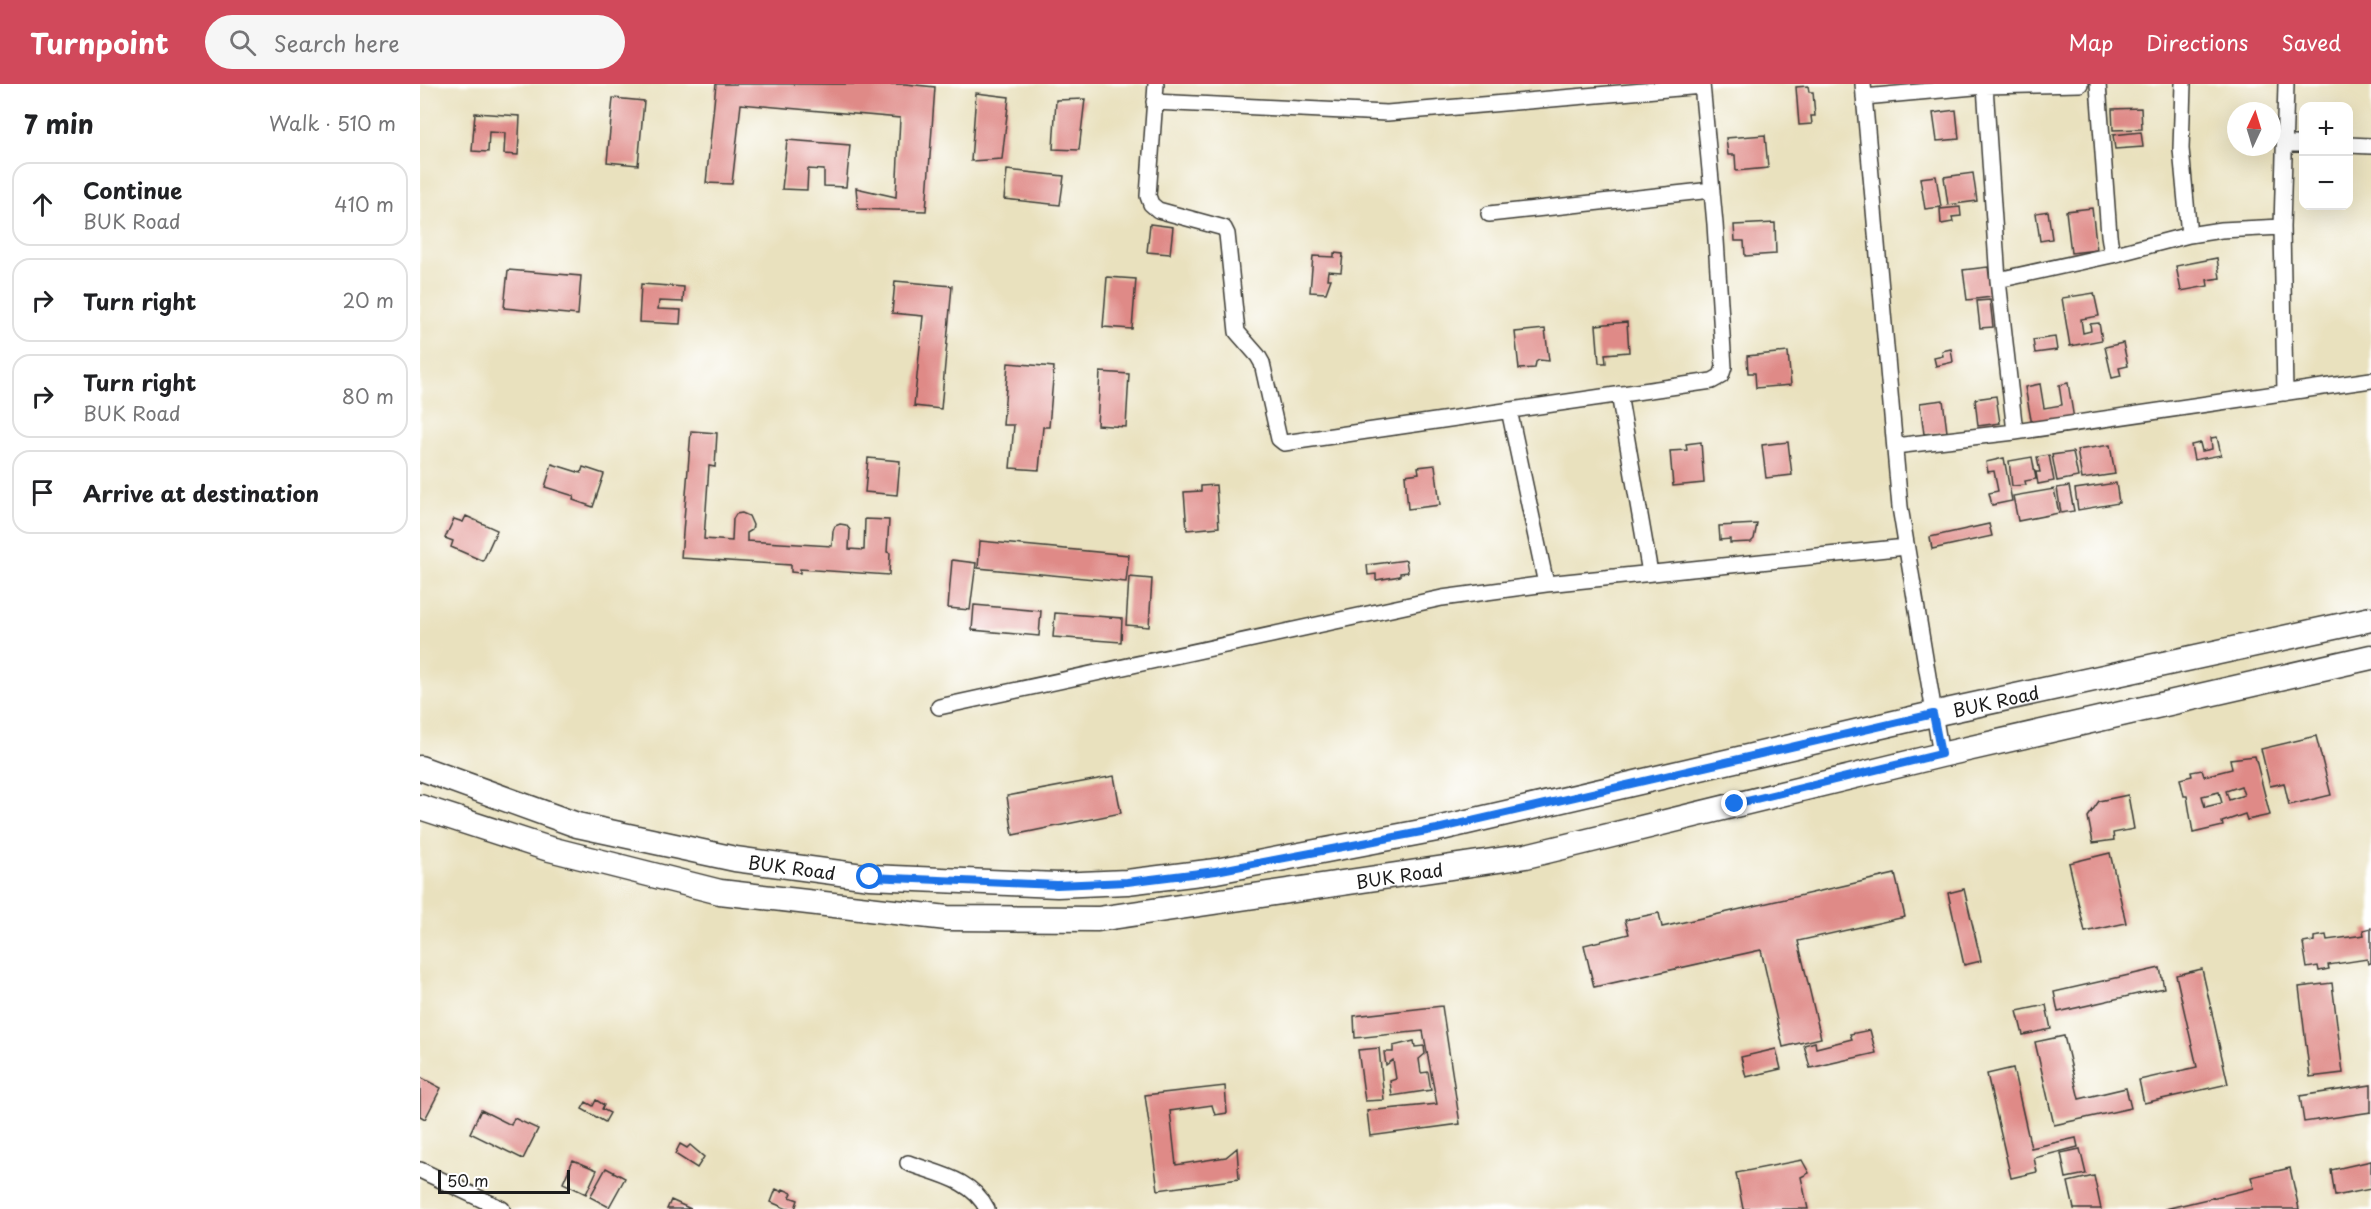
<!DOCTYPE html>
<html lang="en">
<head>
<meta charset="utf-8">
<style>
	body { margin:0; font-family:"Playpen Sans",sans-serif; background:#f6f6f6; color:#202124 }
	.controls { position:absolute; right:18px; top:18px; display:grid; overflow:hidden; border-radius:12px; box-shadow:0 6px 24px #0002 }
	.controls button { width:54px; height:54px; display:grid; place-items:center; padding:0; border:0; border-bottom:2px solid #e0e0e0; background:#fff; color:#202124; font:30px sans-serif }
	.compass { position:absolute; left:1807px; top:18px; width:54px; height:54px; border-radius:50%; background:#fff; box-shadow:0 6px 24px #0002; rotate:4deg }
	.scale { position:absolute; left:18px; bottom:15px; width:132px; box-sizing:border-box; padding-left:6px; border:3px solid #1c1c1c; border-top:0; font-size:16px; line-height:21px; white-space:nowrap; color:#1c1c1c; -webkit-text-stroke:4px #fff; paint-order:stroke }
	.stop { position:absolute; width:18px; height:18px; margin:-14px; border:4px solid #1a73e8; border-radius:50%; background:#fff }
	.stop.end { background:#1a73e8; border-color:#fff; box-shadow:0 2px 6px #0008 }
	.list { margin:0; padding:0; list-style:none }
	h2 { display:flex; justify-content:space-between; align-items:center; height:78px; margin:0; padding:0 24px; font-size:26px }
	h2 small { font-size:20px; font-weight:400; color:#757577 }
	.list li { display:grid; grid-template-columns:39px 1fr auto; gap:18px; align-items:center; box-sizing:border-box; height:84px; margin:0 12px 12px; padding:0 12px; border:2px solid #e0e0e0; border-radius:18px }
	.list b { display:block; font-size:22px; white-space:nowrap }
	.list p { margin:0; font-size:20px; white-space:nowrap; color:#757577 }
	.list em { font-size:20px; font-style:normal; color:#757577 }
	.icon { flex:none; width:33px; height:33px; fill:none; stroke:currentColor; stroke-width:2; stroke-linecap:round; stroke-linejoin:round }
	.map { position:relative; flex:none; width:1951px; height:1125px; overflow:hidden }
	header { display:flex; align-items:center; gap:36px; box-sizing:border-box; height:84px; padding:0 30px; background:#d1495b; color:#fff }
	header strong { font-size:28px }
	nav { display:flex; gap:33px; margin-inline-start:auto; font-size:21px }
	.search { width:420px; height:54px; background:#f6f6f6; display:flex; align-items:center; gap:15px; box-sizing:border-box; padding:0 21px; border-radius:33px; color:#757577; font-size:22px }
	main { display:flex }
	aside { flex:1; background:#fff }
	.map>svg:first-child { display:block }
</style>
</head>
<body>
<header>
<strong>Turnpoint</strong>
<div class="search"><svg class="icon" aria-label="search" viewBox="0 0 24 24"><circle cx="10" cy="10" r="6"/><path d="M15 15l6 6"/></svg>Search here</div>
<nav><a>Map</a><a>Directions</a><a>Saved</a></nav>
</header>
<main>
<aside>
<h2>7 min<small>Walk · 510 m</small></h2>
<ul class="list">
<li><svg class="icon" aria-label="ahead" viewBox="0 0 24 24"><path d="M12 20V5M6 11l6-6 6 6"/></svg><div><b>Continue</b><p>BUK Road</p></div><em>410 m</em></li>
<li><svg class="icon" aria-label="right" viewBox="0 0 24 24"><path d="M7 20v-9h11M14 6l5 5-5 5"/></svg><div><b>Turn right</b></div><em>20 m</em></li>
<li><svg class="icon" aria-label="right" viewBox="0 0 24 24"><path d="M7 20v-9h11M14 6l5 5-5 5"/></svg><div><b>Turn right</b><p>BUK Road</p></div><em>80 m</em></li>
<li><svg class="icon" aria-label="arrive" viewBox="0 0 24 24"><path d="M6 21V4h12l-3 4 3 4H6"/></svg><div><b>Arrive at destination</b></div></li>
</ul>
</aside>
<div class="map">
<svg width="1951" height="1125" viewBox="0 0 1951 1125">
	<rect width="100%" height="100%" fill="#fff"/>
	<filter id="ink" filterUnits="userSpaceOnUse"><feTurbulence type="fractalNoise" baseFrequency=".0167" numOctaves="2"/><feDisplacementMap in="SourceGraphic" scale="12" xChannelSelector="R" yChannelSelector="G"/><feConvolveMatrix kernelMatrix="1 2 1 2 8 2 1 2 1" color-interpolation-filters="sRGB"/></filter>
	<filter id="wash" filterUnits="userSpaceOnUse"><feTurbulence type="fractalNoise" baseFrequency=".008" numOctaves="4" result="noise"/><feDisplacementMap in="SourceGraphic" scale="24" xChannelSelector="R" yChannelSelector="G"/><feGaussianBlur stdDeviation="1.35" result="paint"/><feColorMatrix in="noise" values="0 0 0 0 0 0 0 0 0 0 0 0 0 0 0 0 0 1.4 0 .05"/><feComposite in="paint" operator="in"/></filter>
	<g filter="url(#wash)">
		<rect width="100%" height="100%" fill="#e9e1be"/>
		<g id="blocks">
			<path fill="#df8a87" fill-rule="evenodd" d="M296,0h189l30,3 -9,124 -68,-2 -2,-21 40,9 4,-79 -159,-14 -9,80 -26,-1z
				M1388,2l1,6h4l2,24h-4l1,8 -13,1 -3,-38z
				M556,9l33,4 -7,62 -31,2z
				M193,14l31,3 -6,64 -31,-3z
				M665,15l-6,51 -26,-1 3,-49z
				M1721,24l1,21 -29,1 -1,-21z
				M1536,26l3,29 -22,2 -4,-28z
				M55,29l45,3 -2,39 -14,-1 1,-21 -16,-1 -1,20 -16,-1z
				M1721,48l2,15 -28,2 -2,-14z
				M1345,51l3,33 -32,3 -1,-16h-7l-2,-17z
				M367,56l63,5 -4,42 -22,-1v-16l-16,-1 -1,21 -25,-1z
				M587,86l57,6 -4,29 -56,-6z
				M1553,89l4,28 -29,4 -4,-28z
				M1516,92l5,31 -16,2 -5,-31z
				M1540,123l1,9 -9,1 1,5 -12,2 -1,-15z
				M1672,124l5,42 -26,3 -5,-42z
				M1628,127l4,28 -12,2 -4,-28z
				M1355,139l1,31 -31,2 -1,-15h-9l-1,-16z
				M730,140l23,3 -3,27 -23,-2z
				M914,169l9,1 -2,18 -13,-1 -1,8h4l-5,14 -16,-1 3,-36 21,1z
				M1797,174l3,20 -13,2 1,6 -27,5 -5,-25z
				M1568,183l4,30 -25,3 -4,-30z
				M88,186l73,6 -3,39 -74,-7z
				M687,193l29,2 -4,50 -29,-2z
				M475,197l57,5 -11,123 -27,-3 9,-90 -31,-3z
				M221,200l43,3 -1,15 -24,-1 -1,8 23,1 -1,14 -41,-2z
				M1674,209l5,23 -18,3 2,14 8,-2 -1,-7 9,-1 3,17 -32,6 -8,-48z
				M1570,216l3,27 -13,1 -3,-27z
				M1207,238l2,30 -24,2 1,9h-7l-3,-38z
				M1125,245l4,32 -10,-1 -3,2 -1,6 -16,1 -4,-37z
				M1635,253l2,13 -22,3 -2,-13z
				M1703,259l5,23 -9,2 2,8 -9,2 -7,-31z
				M1531,265l2,13 -17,4 -2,-8 9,-2 -1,-5z
				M1368,268l3,33 -35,3 -1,-15h-7l-1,-17z
				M588,279l46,4 -5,60h-6l-4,43 -29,-2 4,-43h-11z
				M680,288l29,2 -3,53 -29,-2z
				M1648,299l6,36 -42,6 -7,-38 15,-3 4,24 18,-3 -3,-20z
				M1576,312l4,27 -22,3 -3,-27z
				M1523,316l4,32 -23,2 -4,-31z
				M271,347l26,2 -2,34 -6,-1 -5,73 28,2 1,-22 3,-5 6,-1 7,3 4,9 -1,5 -5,3v8l85,5 1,-15 2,-5 5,-2 6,1 4,5 -1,19 15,1 1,-31 24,1 -2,32 3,1 -1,22 -89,-6v4l-9,-1v-7l-110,-7z
				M1797,353l4,18 -27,5 -3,-15 9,-2 2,8 10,-2 -1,-11z
				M1281,358l3,41 -31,3 -3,-35 17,-1 -1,-6z
				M1368,358l4,33 -26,3 -4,-33z
				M1690,361l5,29 -33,5 -5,-29z
				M1653,368l5,25 -21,4 -5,-26z
				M1629,371l5,26 -16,3 -2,-12h4l-3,-15z
				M1612,373l4,22 -11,2 1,4 -14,1 -3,-25z
				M448,374l32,3 -3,34 -32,-3z
				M1584,374l8,43 -20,4 -3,-12 9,-2 -4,-20 -6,1 -2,-10z
				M132,380l29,9 2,-6 21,7 -11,33 -20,-7 1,-4 -29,-9z
				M1015,381l5,40 -32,4 -3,-34 14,-2 -1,-6z
				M1696,399l3,20 -41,7 -3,-21z
				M796,401l3,42 -32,3 -3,-38 17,-1v-5z
				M1649,402l5,25 -13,2 -4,-25z
				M1634,405l5,24 -41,8 -5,-25z
				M46,432l31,14 -14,31 -32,-14 2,-6 -8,-3 9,-19 9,3z
				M1337,440l-3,15 -3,3 -21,1v-4l-10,1 -1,-14z
				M1569,440l3,12 -60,13 -2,-12z
				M560,457l149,14 -3,27 -148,-14z
				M532,476l24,3 -6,47 -22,-2z
				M986,476l2,12 -8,1v3l-24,4v-6l-8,1 -1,-10z
				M709,493l23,2 -3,48 -23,-2z
				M554,521l67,6 -2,25 -67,-6z
				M635,529l67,5 -1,24 -68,-5z
				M1896,652l15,59 -42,10 -5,-22 -14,3 -9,-37z
				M1835,672l15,59 -23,5 -2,-6 -23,8 1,4 -30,7 -6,-37h-3l-4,-17 12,-3 -1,-4 11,-2 2,6 28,-7 -2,-10zM1821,702l3,9 -15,5 -3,-9zM1799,708l3,11 -17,4 -3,-11z
				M694,692l7,37 -108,22 -6,-39z
				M1708,711l6,34 -21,4 1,7 -21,3 -5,-26 11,-16z
				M1690,769l16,70 -41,9 -16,-69z
				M1475,790l10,43 -107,24 23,97 -38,9 -22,-97 -167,37 -10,-42 45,-11 -4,-14 34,-7 3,14z
				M1544,805l17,72 -17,4 -16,-72z
				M1951,844v35l-3,1 -1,-5 -39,6 1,4 -10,2 -1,-5 -11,2 -4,-25 11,-2v-4l12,-2 1,5 37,-5 -1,-5z
				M1740,884l4,20 -106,24 -4,-20z
				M1782,885l26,115 -84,19 -5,-23 58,-13 -21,-92z
				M1912,899l11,90 -33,4 -11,-90z
				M1626,921l5,24 -28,6 -6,-24z
				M1022,922l18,118 -90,12 -3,-25 70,-7 -14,-73 -68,7 -1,-22z
				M1450,946l6,23 -66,15 -6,-23 11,-3 1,6 36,-9 -2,-5z
				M1644,952l15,63 47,-11 5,20 -77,17 -19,-83z
				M994,957l1,6 9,-1 1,8 -6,5 2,14 7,-1 3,18 -39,6 -2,-15 6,-2 -3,-19 -7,5 -2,-13h9v-6z
				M959,964l5,52 -19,1 -7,-51z
				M1356,965l5,20 -35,8 -5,-20z
				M1593,984l18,80 45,-10 2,9 -44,11 3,14 -26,6 -24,-104z
				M0,993l21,11 -16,31 -5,-3z
				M1951,1001v27l-67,10 -4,-26z
				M805,1002l2,27 -12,2 -3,-10 -42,6 6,54 50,-8 11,-9 2,31 -81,11 -13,-95z
				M176,1016l8,5 -2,4 8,4 -5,9 -23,-13 4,-7 7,4z
				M61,1026l30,15 3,-7 24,11 -15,30 -53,-26z
				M260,1060l7,4 3,-3 14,12 -7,11 -22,-14z
				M1660,1065l6,25 -20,4 -5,-25z
				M153,1076l24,10 -11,24 -23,-11z
				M1382,1076l7,13 -8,4 7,32h-65l-7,-36z
				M1951,1077v28l-36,7 -4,-26z
				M186,1084l19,10 -16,29 -19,-10z
				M1870,1084l9,41h-134l89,-21 -3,-11z
				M1674,1092l7,33h-27l-6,-27z
				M356,1105l6,3 1,-3 9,4 -2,4 8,3 -3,9h-8l-16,-7z
				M251,1116l20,9h-24z"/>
		</g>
	</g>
	<g filter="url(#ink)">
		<use href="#blocks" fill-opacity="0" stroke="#3b3a34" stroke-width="1.5"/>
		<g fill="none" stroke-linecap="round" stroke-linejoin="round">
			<g stroke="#3b3a34" stroke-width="18">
				<path id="street" d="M736,0l-8,112 3,8 7,6 66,18 3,6 10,98 21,24 4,7 17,76 5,4 428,-62 9,-5 3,-9 -9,-143 -13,-140
					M1443,0l37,423 41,248
					M1678,0l11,151 3,20
					M1763,0l-2,65 8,86
					M1565,2l13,194 17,152
					M1444,13l121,-11 95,-2
					M734,18l233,11 315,-27
					M1866,60h18
					M1928,61l23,1
					M1069,130l223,-24
					M1578,196l114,-25 77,-20 32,-5 61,-3
					M1865,309l-3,-166 4,-143
					M1199,310l31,179
					M1089,326l37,174
					M1475,362l120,-14 356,-52
					M519,623l503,-109 104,-14 360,-37
					M488,1079c29,11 64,16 79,46
					M0,1086l82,39"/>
			</g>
			<g stroke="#3b3a34" stroke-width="27">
				<g id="primary">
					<path id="s1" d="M0,684l157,57 158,34 135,18 187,8 70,-3 89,-11 221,-42 496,-115 438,-95"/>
					<path id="s2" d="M0,723l126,41 174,44 227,26 151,1 428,-63 415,-101 430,-98"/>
				</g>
			</g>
			<use href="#street" stroke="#fff" stroke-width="15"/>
			<use href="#primary" stroke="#fff" stroke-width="24"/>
		</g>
	</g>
	<g fill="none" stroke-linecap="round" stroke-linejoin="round" filter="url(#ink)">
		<path stroke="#1a73e8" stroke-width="8" d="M450,793l187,8 70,-3 89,-11 221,-42 496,-115 8,40 -206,50"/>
	</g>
	<g text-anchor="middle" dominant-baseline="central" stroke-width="4.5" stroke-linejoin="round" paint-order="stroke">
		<g font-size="18" fill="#1c1c1c" stroke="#fff">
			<text stroke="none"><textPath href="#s1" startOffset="1610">BUK Road</textPath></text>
			<text stroke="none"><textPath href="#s1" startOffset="386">BUK Road</textPath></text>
			<text stroke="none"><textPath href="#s2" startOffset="996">BUK Road</textPath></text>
		</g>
	</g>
</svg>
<div class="controls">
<button>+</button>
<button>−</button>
</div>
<svg class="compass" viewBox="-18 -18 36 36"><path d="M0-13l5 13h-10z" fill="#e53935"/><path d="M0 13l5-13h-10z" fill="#757577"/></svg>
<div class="scale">50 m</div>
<div class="stop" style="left:450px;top:793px"></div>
<div class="stop end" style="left:1315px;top:720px"></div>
</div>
</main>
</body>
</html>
